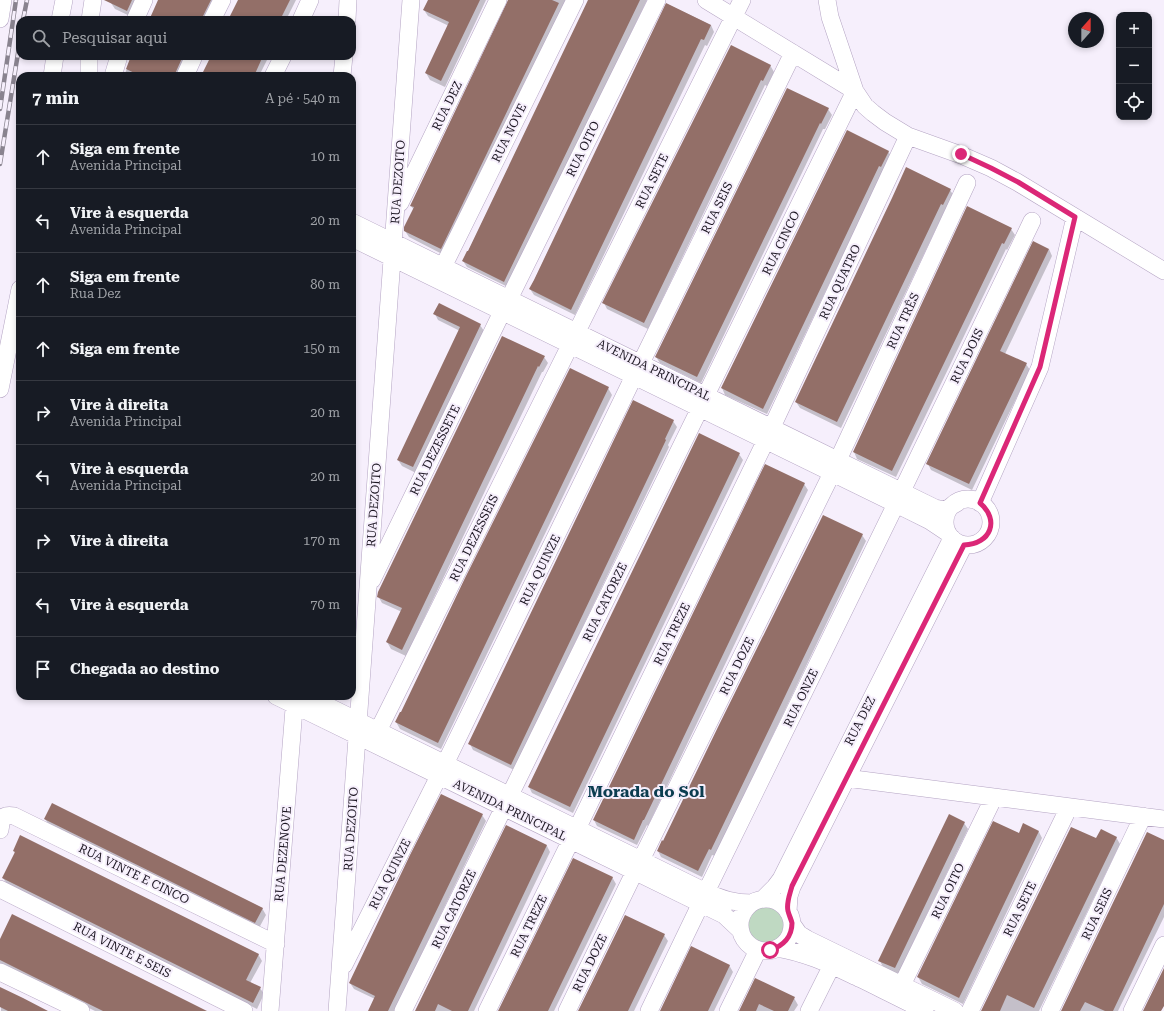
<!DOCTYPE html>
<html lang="pt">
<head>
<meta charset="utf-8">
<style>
	body { margin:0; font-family:"Roboto Serif",serif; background:#20242c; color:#f1f3f6 }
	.controls { position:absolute; right:12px; top:12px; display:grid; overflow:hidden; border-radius:8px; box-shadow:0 2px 6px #0003 }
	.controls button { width:36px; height:36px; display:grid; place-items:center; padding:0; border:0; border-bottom:1px solid #363941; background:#171b24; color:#f1f3f6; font:20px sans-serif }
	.compass { position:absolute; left:1068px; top:12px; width:36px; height:36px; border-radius:50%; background:#171b24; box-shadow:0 2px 6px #0003; rotate:21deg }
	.stop { position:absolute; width:12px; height:12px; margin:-9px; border:3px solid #db2777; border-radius:50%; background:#fff }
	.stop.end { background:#db2777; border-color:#fff; box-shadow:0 1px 4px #0008 }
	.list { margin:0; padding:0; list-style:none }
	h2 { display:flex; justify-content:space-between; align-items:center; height:52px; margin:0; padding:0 16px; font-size:17px }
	h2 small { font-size:13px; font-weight:400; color:#9ea1a6 }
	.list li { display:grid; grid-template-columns:26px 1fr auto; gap:12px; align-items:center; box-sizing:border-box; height:64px; padding:0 16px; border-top:1px solid #363941 }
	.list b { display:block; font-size:15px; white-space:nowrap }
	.list p { margin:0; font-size:13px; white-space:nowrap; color:#9ea1a6 }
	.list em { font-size:13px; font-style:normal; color:#9ea1a6 }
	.icon { flex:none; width:22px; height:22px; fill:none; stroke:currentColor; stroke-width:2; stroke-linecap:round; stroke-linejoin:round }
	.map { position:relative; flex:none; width:1164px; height:1011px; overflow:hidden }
	.search { position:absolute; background:#171b24; box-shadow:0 2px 6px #0003; left:16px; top:16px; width:340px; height:44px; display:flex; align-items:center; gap:10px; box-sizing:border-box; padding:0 14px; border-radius:12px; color:#9ea1a6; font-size:15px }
	.panel { position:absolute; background:#171b24; box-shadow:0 2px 6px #0003; left:16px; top:72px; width:340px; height:628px; border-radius:12px }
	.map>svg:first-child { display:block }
</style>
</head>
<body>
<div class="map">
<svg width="1164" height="1011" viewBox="0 0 1164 1011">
	<rect width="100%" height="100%" fill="#f6effc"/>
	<path fill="#bfd9c2" d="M744 925a21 21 0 1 1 42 0a21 21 0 1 1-42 0Z"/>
	<path fill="#0003" d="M113,0h25l-8,16 -15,-7 -4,-6z
		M159,0h58l-10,20h-57z
		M239,0h57l-10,20h-57z
		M429,0h57l-41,87 -15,-7 -4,-7 23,-47 -21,-10 -4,-6z
		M510,0h57l-123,255 -35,-18 -4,-6 9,-21 -3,-4z
		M589,0h58l-139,287 -41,-20 -4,-6 5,-9z
		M667,4l44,21 3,7 -7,14 -2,-1 -130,270 -41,-20 -4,-6z
		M132,56h58l-10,20h-56z
		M211,56h58l-10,20h-57z
		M770,65l4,7 -7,14 -2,-1 -117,244 -41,-20 -3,-6z
		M828,109l4,6 -7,14h-2l-122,254 -41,-20 -4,-6z
		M888,151l4,7 -9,13 -116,243 -42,-19 -3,-7z
		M950,190l4,6 -7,15 -2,-1 -104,218 -41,-20 -4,-6z
		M1011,229l4,6 -8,15 -1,-1 -110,228 -39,-18 -3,-7z
		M1049,249l3,7 -47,98 21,10 4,6 -58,120 -41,-20 -3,-6z
		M435,314l45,11 4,6 -68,142 -14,-7 -4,-6 62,-129 -22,-11z
		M544,357l4,6 -5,9h-1l-136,284 -15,-7 -4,-7 15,-30 -20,-9 -4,-7z
		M608,388l4,7 -171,354 -41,-20 -4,-7z
		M673,421l4,6 -9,18 1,2 -155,323 -41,-20 -3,-6z
		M739,454l4,6 -170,353 -41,-20 -3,-6z
		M804,484l4,6 -160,336 -1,-1 -10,20 -40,-19 -3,-6z
		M862,535l4,6 -151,315 -3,-1 -10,22 -41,-20 -3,-6z
		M482,815l4,6 -92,190h-25l6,-12 -21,-10 -4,-6z
		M45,819l217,89 4,7 -7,13 -210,-103z
		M964,823l4,6 -70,145 -15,-7 -3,-6z
		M507,826l40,20 3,6 -76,159h-58z
		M1039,832l3,6 -79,166 -41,-20 -4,-7 101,-143z
		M1116,837l4,7 -81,167h-56l114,-171z
		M1164,841v76l-46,94h-56z
		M14,851l244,103 4,7 -12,22 10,5 4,6 -7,15 -250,-125 -4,-6 12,-24z
		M612,877l4,7 -62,127h-55z
		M664,935l4,6 -34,70h-55z
		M0,940l205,71h-110l-95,-47z
		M729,965l4,7 -19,39h-53z
		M756,980l38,18 4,7 -4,6h-54z
		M0,988l46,23h-45z"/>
	<path fill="#936f68" d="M104,0h28l-5,11z
		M158,0h53l-10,20h-46l-5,-2z
		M238,0h52l-10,20h-52z
		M428,0h52l-39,81 -16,-8 24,-51 -26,-12z
		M508,0h44l7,3 -118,246 -37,-18v-4l10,-20 -4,-1z
		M588,0h52l-136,282 -42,-21 5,-10h1z
		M666,3l45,22 -7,15 -3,-1 -130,271 -42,-21 5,-9z
		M731,45l40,20 -8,16 -2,-1 -117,243 -42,-20z
		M131,56h52l-9,20h-33l-15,-7z
		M211,56h52l-9,20h-53z
		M787,88l42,20 -8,16 -1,-1 -123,254 -42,-20z
		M847,130l42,21 -8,16 -2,-1 -116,243 -42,-21z
		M906,167l45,22 -8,16 -2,-1 -104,218 -42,-20 97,-204z
		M967,206l45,22 -8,16 -2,-1 -110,228 -39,-19z
		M1033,241l16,8 -49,102 27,12 -58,121 -43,-20z
		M439,303l42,21 -68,143 -16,-7 63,-133 -27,-13z
		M502,336l43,20 -6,11 -1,-1 -136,284 -16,-8 16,-34 -25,-11 1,-5z
		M570,368l39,19 -171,356 -43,-21 5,-10h1l64,-134z
		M633,400l41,20 -9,19 1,1 -9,19 -146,306 -43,-21z
		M699,433l41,20 -170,354 -42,-20z
		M765,464l40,19 -161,337h-1l-9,20 -41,-20z
		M823,515l40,19 -152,316 -2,-1 -11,22 -41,-20 5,-11 1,1 55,-114z
		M441,794l42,20 -95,197h-20l7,-15 -26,-13 61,-128z
		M52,803l211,105 -8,15 -211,-104z
		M949,814l16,8 -70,146 -17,-7z
		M993,821l26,12 4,-10 16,8 -80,167 -42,-21z
		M506,825l41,20 -79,166h-16l-14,-7 -3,7h-20z
		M1071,827l25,11 5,-9 16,8 -83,171 -27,-13 -7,16h-19z
		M1147,832l17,8v64l-51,107h-8l-20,-9 -5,9h-19z
		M20,835l239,119 -13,26 15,7 -8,16 -251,-125 13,-26 -2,-1z
		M573,858l40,19 -65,134h-50z
		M12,914l147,73 48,24h-104l-71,-35 -32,-16v-21z
		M625,915l40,19 -37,77h-50z
		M691,946l39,19 -9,19 -13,27h-48z
		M1164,968v38l-3,5h-18z
		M755,978l40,19 -7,14h-14l-15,-7 -3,7h-17z
		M0,987l23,11 25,13h-40l-8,-4z"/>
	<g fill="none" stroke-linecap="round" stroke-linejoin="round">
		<g stroke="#b4a4c3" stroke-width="18">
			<path id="minor" d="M706,0l149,91
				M827,0l3,17 25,74 10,15 8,7 12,9 23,14 53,19 30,13 26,14 147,89
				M0,19l3,-19
				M60,20l4,-20
				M90,20l3,-20
				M135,20l9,-20
				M212,20l10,-20
				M301,20l9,-20
				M347,20l1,-20
				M52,76l3,-20
				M89,76v-20
				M113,76l6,-20
				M185,76l9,-20
				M273,76l10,-20
				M342,76l2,-20
				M400,203l98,-203
				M352,222l583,286 10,2 12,-7
				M352,238l544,266 34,17 18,12
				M443,267l132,-267
				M509,299l148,-299
				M641,363l152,-310
				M0,389l20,-100
				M706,395l149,-304
				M772,427l136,-291
				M838,460l129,-277
				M902,491l130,-270
				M945 522a23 23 0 1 1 46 0a23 23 0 1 1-46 0Z
				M980,503l60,-136 35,-150
				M372,580l130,-268
				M276,696l448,219 16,15
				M307,696l399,196c16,7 28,11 46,11
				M378,731l364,-731
				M445,764l189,-388
				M846,778l318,41
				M510,795l190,-387
				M577,829l189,-389
				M0,830c2,-12 1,-16 14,-14l262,128
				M641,860l191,-387
				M0,889l244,122
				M706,892l190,-388
				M763,899l12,-12 6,-8 171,-341
				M740 925a26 26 0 1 1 52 0a26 26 0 1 1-52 0Z
				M788,912l1,-16 3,-9 172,-342
				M792,924l7,10 8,5 148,72
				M777,948c31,5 56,18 84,31 22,11 43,21 64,32
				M344,965l95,-189
				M0,972l81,39
				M902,985l92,-188
				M270,1011l25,-315
				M337,1011l74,-1011
				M403,1011l101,-204
				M487,1011l84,-171
				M567,1011l68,-140
				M649,1011l52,-108
				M728,1011l30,-61
				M809,1011l23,-46
				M970,1011l99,-204
				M1050,1011l93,-195
				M1132,1011l32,-66"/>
		</g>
		<use href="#minor" stroke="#fff" stroke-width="17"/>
		<g stroke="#89838f" stroke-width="4.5">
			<path id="rail" d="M23,20l4,-20
				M0,109l16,-109
				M0,164l20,-123"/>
		</g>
		<use href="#rail" stroke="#f6effc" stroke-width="3" stroke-dasharray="9" stroke-linecap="butt"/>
	</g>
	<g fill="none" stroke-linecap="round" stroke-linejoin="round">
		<path stroke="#db2777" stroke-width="5" d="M770,950c13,-4 22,-13 22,-27 -1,-4 -3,-8 -4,-12 -2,-8 2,-17 4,-25l172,-341c27,-1 36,-25 16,-42l60,-136 35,-150 -57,-35 -27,-14 -30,-14"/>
	</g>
	<g text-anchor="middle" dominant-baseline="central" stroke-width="4" stroke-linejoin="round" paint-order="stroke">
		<g font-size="12" fill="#1d1723" stroke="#f6effc">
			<text transform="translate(447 106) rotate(-64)">RUA DEZ</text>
			<text transform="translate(509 133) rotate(-64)">RUA NOVE</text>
			<text transform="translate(583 149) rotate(-64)">RUA OITO</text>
			<text transform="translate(652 181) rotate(-64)">RUA SETE</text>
			<text transform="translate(398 182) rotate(-86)">RUA DEZOITO</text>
			<text transform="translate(717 208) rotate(-64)">RUA SEIS</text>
			<text transform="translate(781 243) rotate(-64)">RUA CINCO</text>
			<text transform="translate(840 282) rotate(-65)">RUA QUATRO</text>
			<text transform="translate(903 321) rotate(-65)">RUA TRÊS</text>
			<text transform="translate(967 356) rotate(-64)">RUA DOIS</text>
			<text transform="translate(654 370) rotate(26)">AVENIDA PRINCIPAL</text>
			<text transform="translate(435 450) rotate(-64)">RUA DEZESSETE</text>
			<text transform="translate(374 505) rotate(-86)">RUA DEZOITO</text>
			<text transform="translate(474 538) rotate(-64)">RUA DEZESSEIS</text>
			<text transform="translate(540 570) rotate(-64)">RUA QUINZE</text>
			<text transform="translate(605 602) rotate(-64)">RUA CATORZE</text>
			<text transform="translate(672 634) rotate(-64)">RUA TREZE</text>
			<text transform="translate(737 666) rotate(-64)">RUA DOZE</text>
			<text transform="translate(801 698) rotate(-64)">RUA ONZE</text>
			<text transform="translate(860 721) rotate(-63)">RUA DEZ</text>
			<text transform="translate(510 810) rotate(26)">AVENIDA PRINCIPAL</text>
			<text transform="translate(351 829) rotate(-86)">RUA DEZOITO</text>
			<text transform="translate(283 854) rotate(-85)">RUA DEZENOVE</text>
			<text transform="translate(134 874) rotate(26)">RUA VINTE E CINCO</text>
			<text transform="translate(390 874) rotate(-63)">RUA QUINZE</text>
			<text transform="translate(948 891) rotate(-64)">RUA OITO</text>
			<text transform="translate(454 909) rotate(-64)">RUA CATORZE</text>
			<text transform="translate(1020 909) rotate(-64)">RUA SETE</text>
			<text transform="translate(1097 914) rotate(-65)">RUA SEIS</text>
			<text transform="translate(529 926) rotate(-64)">RUA TREZE</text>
			<text transform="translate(122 950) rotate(27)">RUA VINTE E SEIS</text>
			<text transform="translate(590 963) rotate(-64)">RUA DOZE</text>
		</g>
		<g font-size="16" font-weight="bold" fill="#0b3d50" stroke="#f6effc">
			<text x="646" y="791">Morada do Sol</text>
		</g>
	</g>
</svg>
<div class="controls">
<button>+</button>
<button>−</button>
<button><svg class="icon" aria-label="locate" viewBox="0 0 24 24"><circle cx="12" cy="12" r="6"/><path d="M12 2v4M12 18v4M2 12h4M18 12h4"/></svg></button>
</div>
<svg class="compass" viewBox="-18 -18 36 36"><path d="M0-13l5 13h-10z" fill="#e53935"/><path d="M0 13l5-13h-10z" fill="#9ea1a6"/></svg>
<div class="stop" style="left:770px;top:950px"></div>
<div class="stop end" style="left:961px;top:154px"></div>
<div class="search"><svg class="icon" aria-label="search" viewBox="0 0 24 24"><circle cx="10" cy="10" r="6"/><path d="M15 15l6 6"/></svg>Pesquisar aqui</div>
<section class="panel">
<h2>7 min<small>A pé · 540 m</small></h2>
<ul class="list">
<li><svg class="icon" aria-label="ahead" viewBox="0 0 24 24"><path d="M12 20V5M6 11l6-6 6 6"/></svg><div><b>Siga em frente</b><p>Avenida Principal</p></div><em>10 m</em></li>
<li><svg class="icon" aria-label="left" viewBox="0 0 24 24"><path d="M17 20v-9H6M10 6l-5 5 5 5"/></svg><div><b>Vire à esquerda</b><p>Avenida Principal</p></div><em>20 m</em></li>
<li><svg class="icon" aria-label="ahead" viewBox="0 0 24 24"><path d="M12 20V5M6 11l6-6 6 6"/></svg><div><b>Siga em frente</b><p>Rua Dez</p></div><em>80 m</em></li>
<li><svg class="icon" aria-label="ahead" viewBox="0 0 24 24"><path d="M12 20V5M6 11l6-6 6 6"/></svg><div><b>Siga em frente</b></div><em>150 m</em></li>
<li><svg class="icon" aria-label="right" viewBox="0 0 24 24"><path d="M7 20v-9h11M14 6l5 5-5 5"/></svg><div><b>Vire à direita</b><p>Avenida Principal</p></div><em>20 m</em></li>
<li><svg class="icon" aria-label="left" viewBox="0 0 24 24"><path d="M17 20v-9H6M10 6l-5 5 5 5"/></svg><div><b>Vire à esquerda</b><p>Avenida Principal</p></div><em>20 m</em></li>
<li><svg class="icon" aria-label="right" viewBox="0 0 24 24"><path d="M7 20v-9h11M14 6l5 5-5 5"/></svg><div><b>Vire à direita</b></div><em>170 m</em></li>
<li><svg class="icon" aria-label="left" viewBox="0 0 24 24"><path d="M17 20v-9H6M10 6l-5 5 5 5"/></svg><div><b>Vire à esquerda</b></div><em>70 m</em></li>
<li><svg class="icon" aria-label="arrive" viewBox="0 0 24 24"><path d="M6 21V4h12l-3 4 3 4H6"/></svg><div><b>Chegada ao destino</b></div></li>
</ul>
</section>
</div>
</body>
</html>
